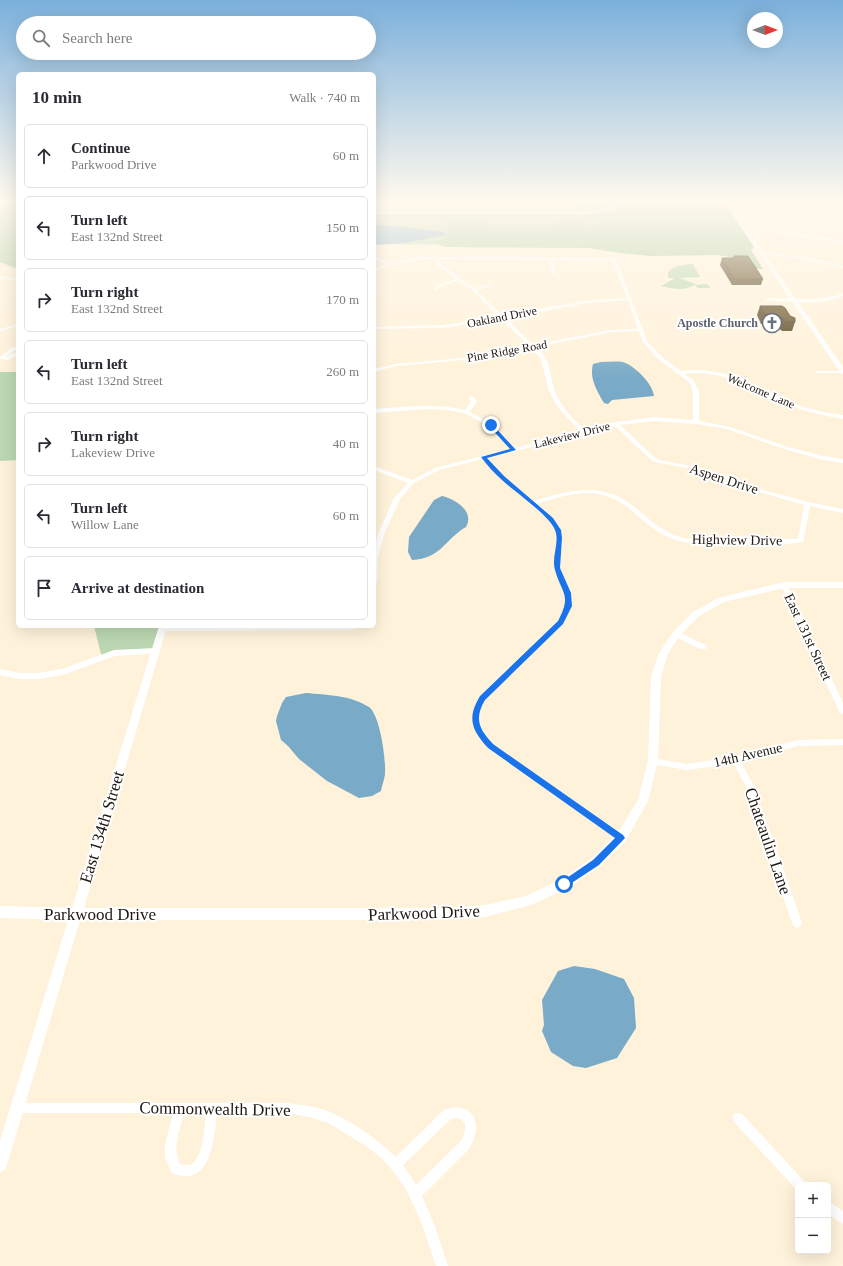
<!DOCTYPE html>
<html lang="en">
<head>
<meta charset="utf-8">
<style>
	body { margin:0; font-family:"Times New Roman",serif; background:#f7f7f7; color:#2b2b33 }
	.controls { position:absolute; right:12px; bottom:12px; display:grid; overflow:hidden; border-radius:6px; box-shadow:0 4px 16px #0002 }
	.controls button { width:36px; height:36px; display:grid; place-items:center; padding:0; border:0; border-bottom:1px solid #e1e1e2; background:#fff; color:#2b2b33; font:20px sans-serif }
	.compass { position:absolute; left:747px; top:12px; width:36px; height:36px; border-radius:50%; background:#fff; box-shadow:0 4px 16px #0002; rotate:90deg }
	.stop { position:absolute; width:12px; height:12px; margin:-9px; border:3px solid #1a73e8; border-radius:50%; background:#fff }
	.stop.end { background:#1a73e8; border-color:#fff; box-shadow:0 1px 4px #0008 }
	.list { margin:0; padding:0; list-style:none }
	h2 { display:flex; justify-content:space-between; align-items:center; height:52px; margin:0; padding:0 16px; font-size:17px }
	h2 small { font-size:13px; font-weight:400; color:#7c7c81 }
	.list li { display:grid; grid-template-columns:26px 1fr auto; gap:12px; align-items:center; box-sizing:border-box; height:64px; margin:0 8px 8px; padding:0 8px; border:1px solid #e1e1e2; border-radius:6px }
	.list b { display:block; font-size:15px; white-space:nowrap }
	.list p { margin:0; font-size:13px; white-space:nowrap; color:#7c7c81 }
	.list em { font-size:13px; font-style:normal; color:#7c7c81 }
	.icon { flex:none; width:22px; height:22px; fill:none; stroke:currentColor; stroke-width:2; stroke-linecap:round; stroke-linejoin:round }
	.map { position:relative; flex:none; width:843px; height:1266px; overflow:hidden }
	.search { position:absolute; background:#fff; box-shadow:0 4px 16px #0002; left:16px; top:16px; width:360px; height:44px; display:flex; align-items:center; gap:10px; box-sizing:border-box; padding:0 14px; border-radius:22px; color:#7c7c81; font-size:15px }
	.panel { position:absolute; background:#fff; box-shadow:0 4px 16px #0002; left:16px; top:72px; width:360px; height:556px; border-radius:6px }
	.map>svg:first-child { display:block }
</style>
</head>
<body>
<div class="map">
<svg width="843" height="1266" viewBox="0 0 843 1266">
	<rect width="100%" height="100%" fill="#fff2da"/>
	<path fill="#bad7b1" d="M565,201h158l31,46 -380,-3v-30l202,-1 -3,-8z
		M693,264l7,13 -20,1 15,6v1l12,-1 4,4h-13l-4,-3c-9,7 -23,3 -33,1l14,-8h-7v-6c7,-7 15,-7 25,-8z
		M0,372h18v88l-18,1z
		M94,626h69l-7,25 -42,2 -12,5z"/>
	<path fill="#aacaa1" d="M632,201h91l31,46 -3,3 12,19h-8l-15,-10 -22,-4 -67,1 -30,-3 -33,-5 -143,-1 -10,-4 14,-7 -2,-8v-14h28l2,5 14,6h58l14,-3h17l7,3 6,-1 1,-5 -7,-2 -1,-2c17,-2 32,-4 46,-14z
		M18,203v66l-18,-7v-57z"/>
	<path fill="#79aac7" d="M374,224l64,7 8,2 1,2 -44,8 -29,2z
		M601,362c7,0 15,-1 22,0 12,4 30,22 31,34l-42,4 -4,4 -4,-1c-7,-12 -15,-25 -11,-39z
		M442,496c13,3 33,15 24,31 -21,12 -25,32 -54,33l-4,-8 1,-15 25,-37z
		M306,693c21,2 44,2 63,14 11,8 17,52 16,66 0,5 -3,12 -4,18l-9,5 -13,2 -32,-17 -28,-22 -11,-13 -7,-6 -5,-19 1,-5 5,-13 4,-6z
		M574,966l21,3 29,10 10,19 2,30 -19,30 -31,10 -13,-2 -22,-14 -9,-21 2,-6 -2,-25 16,-29z"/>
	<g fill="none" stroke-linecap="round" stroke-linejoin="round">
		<path fill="#fff" fill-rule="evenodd" d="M9,201l9,1 -18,3v-2z
			M624,201h6l-19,9 -26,4h-211v-2h211l24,-4z
			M748,201c27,0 57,24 83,14 5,-2 8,-7 12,-10v3c-18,22 -52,7 -74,-1 -6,-2 -14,-3 -21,-6z
			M746,230l35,1 62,10v2l-62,-10 -36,-1 -1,-1z
			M763,253l36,3 44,10v2l-44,-10 -37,-3 -1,-1z
			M423,257l190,1 4,3 30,80 15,16 19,14c44,-6 72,16 111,32 17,6 33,10 51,12v4c-18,-3 -37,-7 -54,-14 -34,-14 -66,-37 -105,-31l9,6 6,11v30l31,6 58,20 35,9 20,3v4l-20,-3 -39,-11 -57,-20 -31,-5 -42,-3 -34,4 33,31 6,4 47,9 57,21 45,12 35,7v4l-33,-7 -7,36c-12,3 -27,1 -39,1 -31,1 -64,6 -94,-5 -15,-6 -27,-18 -39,-28 -31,-26 -59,-17 -94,-6l16,14 8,12 1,9 -2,29 11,25 1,13 -10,18 -77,76c-9,19 -5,28 8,44l131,91 1,3 -1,3 -3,1 -134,-94c-15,-19 -19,-30 -8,-52l79,-76 8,-14 -1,-13 -11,-25 2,-29 -1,-9 -6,-10 -49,-42 -17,-19 -44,11 -25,13 -14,16 -16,35 -6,23 -1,25 -3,2v-35l4,-15 16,-36 14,-15 -34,-13v-4l38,14 23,-12 75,-19 -21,-23 -25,-13 -16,-3 -18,-1 -56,4v-4c32,-2 59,-6 91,1l6,-8 -2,-4 3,-2 2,1 3,5 -8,10 24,12 22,24 65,-17 -17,-18 -9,-12 -6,-13 -7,-29 -10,-11 -57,11 -78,7 -22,6v-3l22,-5 78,-7 55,-11 -28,-27 -58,9 -69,1v-2l69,-2 56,-8 -27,-27 -14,-9 -14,4 -8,5h-2v-2l8,-5 14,-4 -18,-13 -3,-7h-12l-30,5 -19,7v-2l11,-5 -8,-4h-3v-2h5l10,5zM439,259l110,1 3,13 2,1 2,-1 -3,-13h58l2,2 14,36c-42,1 -83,10 -124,18l-27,-26 15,-4v-2l-17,4 -33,-24zM628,300l10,29 -27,1 -78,15 -27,-27 82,-15zM639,331l4,11 15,17 31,23 4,9v29l-39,-3 -38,5 -31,8c-10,-10 -22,-20 -28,-34 -7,-13 -5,-31 -14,-42 -2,-3 -5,-5 -7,-7l75,-15zM615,426l34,32 6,4 48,9 56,21 45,13 -6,34c-19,0 -38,0 -58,1 -20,0 -41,2 -60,-3 -17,-5 -30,-17 -43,-28 -34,-29 -65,-19 -104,-8l-29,-25 -16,-18z
			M0,276l18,3v2l-18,-3z
			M843,293v3c-23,11 -52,6 -77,4l-2,-1 2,-1 50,1 18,-3z
			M18,324v2l-18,5v-2z
			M12,347l6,1v2h-3l-9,7 12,-5v3l-10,5 -8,-1v-2z
			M816,371h27v2h-27z
			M782,583h4l1,2 56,118v11l-3,-1 -1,-2 -58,-126z
			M160,626h198l-1,2 -6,2 -189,1 -3,-3z
			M676,631l30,14 1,2 -1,2h-6l-26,-13 -2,-2z
			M156,648l3,1 1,2 -1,2 -44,3 -52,19 -24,4h-19l-20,-4v-6l20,4h19l23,-4 52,-19z
			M843,739v6l-46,1 -56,16 13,24 48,137 -2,3 -3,2 -3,-2 -2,-3 -46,-136 -12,-23 -48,6 -33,-6 -3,-1 -1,-2 1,-2 3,-1 33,6 50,-7 61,-17z
			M17,1103h271c12,2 25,3 37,7 22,8 55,30 70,47 12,-11 23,-22 34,-32 5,-5 10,-12 16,-15 8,-5 23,-3 28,6 6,11 2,21 -3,32l-48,48 12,28 14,42h-12l-14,-42 -15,-33 -11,-16 -13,-16 -17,-13 -36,-22 -16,-6 -26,-5h-71c-3,26 -6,76 -45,60l-7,-15v-13l8,-32h-156l-4,-1 -1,-4 1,-4zM184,1113h22c-2,14 -2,43 -14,51 -4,2 -8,1 -12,0 -8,-16 0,-35 4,-51zM456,1118l4,1 5,4v8l-3,9 -46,45 -13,-20 48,-46z
			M738,1113l4,1 62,67 2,4h-8v5l-2,-1 -62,-67 -1,-4 1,-4z
			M828,1201l15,10v13l-15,-10z"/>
		<path fill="#fff" fill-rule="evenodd" d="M724,201h4l115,166v7l-3,-2z
			M784,582h59v6h-59l-60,14 -25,14 -20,20 -11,18 -7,22 -3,85 -10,40 -23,41 -25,24 -32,22 -37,17 -46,12 -40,3h-365l-73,245 -2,5 -5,2v-31l68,-221 -68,-2v-12l72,2 87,-282h8l-83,282h361l40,-3 41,-9 34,-16 32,-22 25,-24 21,-34 10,-39 3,-85 8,-23 14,-21 20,-20 25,-14z"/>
	</g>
	<path fill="#53401a" d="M734,256l29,23 -2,6h-29l-12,-20 2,-7h11z
		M760,306l30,10 5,6 -3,9h-10l-5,-5 -16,-2 -4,-9z"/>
	<path fill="#604a1e" stroke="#433415" d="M734,256h14l15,23h-29l-12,-21h13z
		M760,306h22l3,2 5,8 5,2v4h-9l-6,-5 -16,-3z"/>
	<linearGradient id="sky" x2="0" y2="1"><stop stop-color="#7bb0db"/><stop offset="0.53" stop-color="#fff9ee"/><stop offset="1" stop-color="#fff9ee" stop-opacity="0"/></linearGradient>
	<rect width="843" height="379" fill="url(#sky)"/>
	<path fill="#1a73e8" d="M489,424h3l24,26 -29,8 17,18 49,42 8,12 1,8 -2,30 11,25 1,13 -9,18 -78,76c-11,19 -6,29 8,44l130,91 2,3 -26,27 -35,23 -3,-1 -1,-3 1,-2 32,-22 22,-22 -127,-90c-17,-19 -21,-30 -8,-52l78,-75c14,-27 4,-26 -3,-51 -4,-13 5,-27 0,-40 -6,-15 -40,-38 -53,-50 -8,-7 -15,-15 -21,-23l29,-8 -21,-23z"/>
	<defs>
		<g id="church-ring" transform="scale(1)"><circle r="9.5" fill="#fff" stroke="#6b7280" stroke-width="1.5"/><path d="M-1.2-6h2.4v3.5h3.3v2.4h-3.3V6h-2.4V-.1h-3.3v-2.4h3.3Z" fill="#6b7280"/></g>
	</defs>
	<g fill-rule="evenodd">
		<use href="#church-ring" x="772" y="323"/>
	</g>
	<g text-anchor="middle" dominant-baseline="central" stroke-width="4" stroke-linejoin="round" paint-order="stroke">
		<g font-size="12" fill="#1d1810" stroke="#fff">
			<text transform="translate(502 317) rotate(-11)">Oakland Drive</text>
			<text transform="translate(507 351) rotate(-10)">Pine Ridge Road</text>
			<text transform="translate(761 391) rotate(23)">Welcome Lane</text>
			<text transform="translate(572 435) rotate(-14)">Lakeview Drive</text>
		</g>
		<g font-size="12" font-weight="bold" fill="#5b616d" stroke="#fff" text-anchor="end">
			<text x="758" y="323">Apostle Church</text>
		</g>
		<g font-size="14" fill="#1d1810" stroke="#fff">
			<text transform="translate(724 479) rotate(18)">Aspen Drive</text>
			<text transform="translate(737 540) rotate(1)">Highview Drive</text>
			<text transform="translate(808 637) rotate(65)">East 131st Street</text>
			<text transform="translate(748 755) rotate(-13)">14th Avenue</text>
		</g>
		<g font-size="17" fill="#1d1810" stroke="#fff">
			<text transform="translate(102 827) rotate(-73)">East 134th Street</text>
			<text transform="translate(768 841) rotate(71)">Chateaulin Lane</text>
			<text transform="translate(424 913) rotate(-2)">Parkwood Drive</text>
			<text x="100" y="914">Parkwood Drive</text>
			<text transform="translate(215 1109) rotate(1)">Commonwealth Drive</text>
		</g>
	</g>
</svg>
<div class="controls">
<button>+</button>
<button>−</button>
</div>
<svg class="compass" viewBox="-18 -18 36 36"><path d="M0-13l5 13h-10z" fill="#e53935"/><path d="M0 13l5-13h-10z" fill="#7c7c81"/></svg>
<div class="stop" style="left:564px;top:884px"></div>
<div class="stop end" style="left:491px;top:425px"></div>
<div class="search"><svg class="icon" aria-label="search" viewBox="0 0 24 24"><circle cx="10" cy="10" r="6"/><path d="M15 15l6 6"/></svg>Search here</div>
<section class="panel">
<h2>10 min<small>Walk · 740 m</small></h2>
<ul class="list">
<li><svg class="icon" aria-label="ahead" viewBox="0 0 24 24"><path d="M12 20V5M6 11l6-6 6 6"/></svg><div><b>Continue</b><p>Parkwood Drive</p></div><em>60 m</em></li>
<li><svg class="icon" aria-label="left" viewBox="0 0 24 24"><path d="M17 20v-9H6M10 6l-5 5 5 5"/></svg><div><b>Turn left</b><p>East 132nd Street</p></div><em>150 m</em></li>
<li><svg class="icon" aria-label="right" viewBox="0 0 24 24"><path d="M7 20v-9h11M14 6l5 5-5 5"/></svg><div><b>Turn right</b><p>East 132nd Street</p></div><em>170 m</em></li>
<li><svg class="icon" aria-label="left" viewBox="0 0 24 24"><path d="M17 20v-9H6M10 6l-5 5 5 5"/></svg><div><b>Turn left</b><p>East 132nd Street</p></div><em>260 m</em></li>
<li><svg class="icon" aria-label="right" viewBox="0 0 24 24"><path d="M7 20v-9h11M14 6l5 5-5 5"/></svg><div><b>Turn right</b><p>Lakeview Drive</p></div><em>40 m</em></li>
<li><svg class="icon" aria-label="left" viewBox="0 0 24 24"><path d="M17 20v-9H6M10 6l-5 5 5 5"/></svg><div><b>Turn left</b><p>Willow Lane</p></div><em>60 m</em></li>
<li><svg class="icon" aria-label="arrive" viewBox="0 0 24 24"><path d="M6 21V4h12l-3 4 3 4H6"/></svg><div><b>Arrive at destination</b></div></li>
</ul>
</section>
</div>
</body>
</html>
